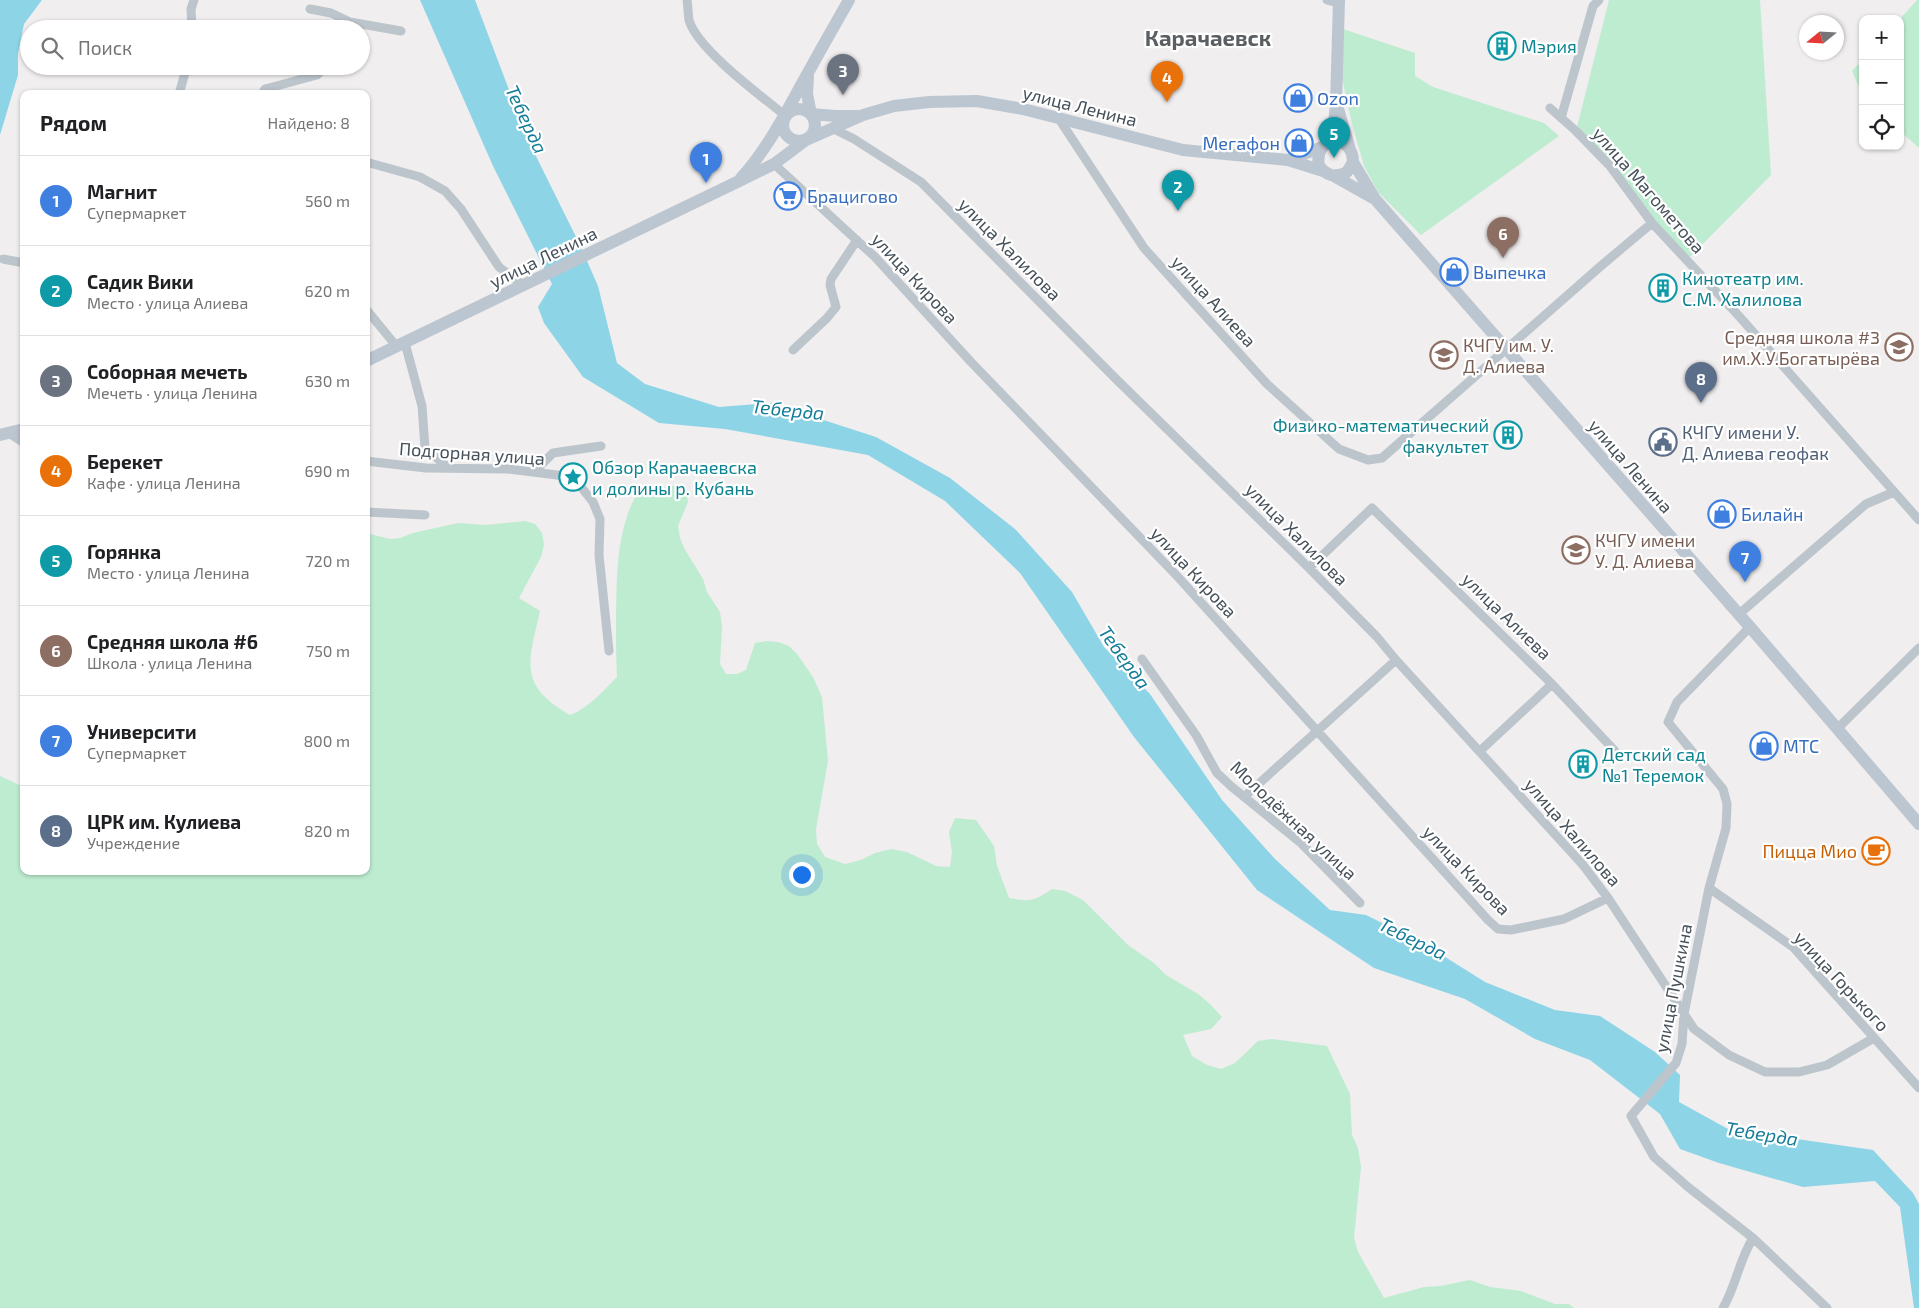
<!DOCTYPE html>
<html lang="ru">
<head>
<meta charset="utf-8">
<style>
	body { margin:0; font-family:"Exo 2",sans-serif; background:#f2f2f2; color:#202124 }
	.controls { position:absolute; right:15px; top:15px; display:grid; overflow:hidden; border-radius:10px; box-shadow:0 1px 4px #0004 }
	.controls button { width:45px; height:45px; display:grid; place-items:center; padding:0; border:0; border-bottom:1px solid #e0e0e0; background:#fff; color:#202124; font:25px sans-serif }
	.compass { position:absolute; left:1799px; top:15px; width:45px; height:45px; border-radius:50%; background:#fff; box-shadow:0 1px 4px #0004; rotate:252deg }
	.you { position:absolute; left:801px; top:874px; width:18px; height:18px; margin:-12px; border:4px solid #fff; border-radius:50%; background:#1a73e8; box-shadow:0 0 0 8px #1a73e833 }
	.badge { display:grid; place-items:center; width:32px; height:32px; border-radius:50%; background:#2271d5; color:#fff; font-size:16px; font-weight:700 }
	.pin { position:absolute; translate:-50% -41px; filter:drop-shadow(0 1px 2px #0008) }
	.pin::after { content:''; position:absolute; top:26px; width:18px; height:15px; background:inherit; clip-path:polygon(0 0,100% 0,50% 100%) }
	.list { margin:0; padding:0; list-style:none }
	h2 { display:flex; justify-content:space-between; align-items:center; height:65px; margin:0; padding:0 20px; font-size:21px }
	h2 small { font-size:16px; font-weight:400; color:#757577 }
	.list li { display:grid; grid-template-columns:32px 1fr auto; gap:15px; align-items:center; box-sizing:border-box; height:90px; padding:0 20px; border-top:1px solid #e0e0e0 }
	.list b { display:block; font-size:19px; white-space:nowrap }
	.list p { margin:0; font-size:16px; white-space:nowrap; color:#757577 }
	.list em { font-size:16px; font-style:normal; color:#757577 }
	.icon { flex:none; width:28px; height:28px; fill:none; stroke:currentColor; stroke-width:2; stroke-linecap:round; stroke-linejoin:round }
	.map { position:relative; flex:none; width:1919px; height:1308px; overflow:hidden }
	.search { position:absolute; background:#fff; box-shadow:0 1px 4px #0004; left:20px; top:20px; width:350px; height:55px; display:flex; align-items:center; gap:12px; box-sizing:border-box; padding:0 18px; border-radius:28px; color:#757577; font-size:19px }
	.panel { position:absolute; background:#fff; box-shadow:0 1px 4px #0004; left:20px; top:90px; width:350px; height:785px; border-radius:10px }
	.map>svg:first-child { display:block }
</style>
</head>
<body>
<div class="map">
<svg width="1919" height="1308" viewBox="0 0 1919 1308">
	<rect width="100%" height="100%" fill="#f0eeee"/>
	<path fill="#beecd0" d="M1609,0h151l11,175 -84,85 -111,-129z
		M1917,0h2v148l-19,-17v-112z
		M1343,29l72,24v23l18,11 111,36 15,13 -138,99 -43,-43 -14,-26 -12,-42 -11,-50z
		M1863,59v37l-11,-25z
		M677,485l9,6 2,11 -10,24 2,12 4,10 19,31 4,13 13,20 2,15 -2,37 6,10h11l9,-4 9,-27 12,-2 11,1 11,4 8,8 16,23 9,20 6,64 -12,68 1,15 8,13 20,7 16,-4 14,-7 16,-4 16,3 29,14 14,1 2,-15 -3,-20 6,-14 21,2 18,26 3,20 12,32c21,4 26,3 43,-9l13,2 18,9 45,45 26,18 12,12 32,19 12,10 12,13 -11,12 -28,6 9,21 15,9 14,4 14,-6 23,-22 14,-2 55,7 23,48 2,41 6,13 3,19 -7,71 4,14 26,46 40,-11 16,-1 30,-6 20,7 31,4 34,13h14l5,4h-1574v-532l24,11v84h342v-338l24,6 10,-1 13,-5 45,-10 28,2 39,-4 10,3 7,9 2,12 -3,12 -22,41 21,13c-11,50 -23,74 30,104 19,-7 33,-24 47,-38 -1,-18 -1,-36 -1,-54 1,-44 -1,-89 21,-130z"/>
	<path fill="#8dd4e7" d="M0,0h42l-18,24 -6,29v22l-18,60z
		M420,0h55l53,140 52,105 18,41 19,77 28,21 74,23 52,-4 105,34 74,41 65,51 57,63 32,55 46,47 72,106 53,59 55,51 36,5 60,30 59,37 70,28 45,6 55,36 25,23 -1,27 49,27 145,21 40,43 6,11v104h-5l-14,-101 -25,-26 -72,6 -84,-24 -39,-14 -20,-35 -70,-54 -55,-21 -70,-40 -91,-31 -117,-78 -123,-153 -114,-164 -75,-72 -77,-46 -143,-26 -66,-6 -76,-46 -39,-54 -6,-16 14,-23 -59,-118z"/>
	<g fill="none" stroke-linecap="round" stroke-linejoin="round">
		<path stroke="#bdc5cc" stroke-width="9" d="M687,0c1,6 1,14 2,20 8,29 72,76 97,96
			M1327,0l11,3
			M310,9l21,4 19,9
			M192,29l-1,-20 3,-9
			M348,29l2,-7 51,9
			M179,94l8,-28
			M262,94l3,-5 52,-14 9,-9
			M1550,108l26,23 34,35 42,57 86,92 181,205
			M1561,118l32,-112 6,-6
			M1059,119l85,129 123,136 72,65 29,11 14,-2 220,-193 50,-42
			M834,129l20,10 67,43 193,195 195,191 68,69 19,23 187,205 25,33 86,131 35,26 36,17h34l28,-7 47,-27
			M366,162l54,15 25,14 16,18 38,58 25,19
			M774,164l101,93 96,105 207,215 310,343 10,9 13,1 53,-11 44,-21
			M3,259l21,4
			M366,309l31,38
			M405,343l17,63 3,42 24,20
			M793,350l34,-32 9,-11 -6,-22 1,-6 26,-39
			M9,433l15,10
			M366,461l60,7 82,1 65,8 20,25 7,17 -1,36 10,96
			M534,472l19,-19 48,-7
			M366,512l59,3
			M1309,568l63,-60 180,176 63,67
			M1738,615l128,-111 28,-12
			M1750,627l-73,75 -9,20 55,67 4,15 -1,24 -17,60 -25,126 -2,30 -6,19 -45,53 23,41 34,30 65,51 74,70
			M1142,659l54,76 21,38 15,14 69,56 59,60
			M1837,729l82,-81
			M1480,751l72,-67
			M1245,796l151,-136
			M1709,888l84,59 126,141
			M1723,1308c13,-22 16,-48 30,-70"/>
		<path stroke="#bcc6d1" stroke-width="12" d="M808,77l-1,17 4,20 24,2h23
			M1338,109l11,37
			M783 125a16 16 0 1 1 32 0a16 16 0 1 1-32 0Z
			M1328,142l6,-18 2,-20 3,-104
			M1288,160l34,-13
			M1353,162l-6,10c-11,6 -20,4 -28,-6 -6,-31 34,-34 34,-4l22,37 375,428 169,197
			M1334,176l39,22
			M741,178c29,-32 47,-70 68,-107 13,-24 27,-48 40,-71
			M366,361l369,-178 39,-19 32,-24 57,-25 31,-9 35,-4 48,-1 46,8 160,41 105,10 35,11
			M0,435l24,-6"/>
	</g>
	<defs>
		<g id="building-ring" transform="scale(1.4375)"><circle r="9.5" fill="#fff" stroke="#0f9aa8" stroke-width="1.5"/><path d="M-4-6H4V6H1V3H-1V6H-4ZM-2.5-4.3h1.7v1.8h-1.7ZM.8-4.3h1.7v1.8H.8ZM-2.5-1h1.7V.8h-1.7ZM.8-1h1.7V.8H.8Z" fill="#0f9aa8"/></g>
		<g id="shop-ring" transform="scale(1.4375)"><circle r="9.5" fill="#fff" stroke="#3f7fe0" stroke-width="1.5"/><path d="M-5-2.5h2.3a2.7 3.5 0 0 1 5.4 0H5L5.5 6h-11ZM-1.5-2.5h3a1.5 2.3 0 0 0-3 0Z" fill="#3f7fe0"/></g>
		<g id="supermarket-ring" transform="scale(1.4375)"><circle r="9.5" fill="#fff" stroke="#3f7fe0" stroke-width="1.5"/><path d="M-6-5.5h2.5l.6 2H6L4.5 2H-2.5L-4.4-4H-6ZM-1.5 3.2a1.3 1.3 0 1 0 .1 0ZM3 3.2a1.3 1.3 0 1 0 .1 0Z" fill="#3f7fe0"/></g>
		<g id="school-ring" transform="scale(1.4375)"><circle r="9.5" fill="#fff" stroke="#8d6e63" stroke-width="1.5"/><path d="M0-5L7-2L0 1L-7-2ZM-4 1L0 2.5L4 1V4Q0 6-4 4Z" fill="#8d6e63"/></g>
		<g id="university-ring" transform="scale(1.4375)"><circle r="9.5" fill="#fff" stroke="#8d6e63" stroke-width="1.5"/><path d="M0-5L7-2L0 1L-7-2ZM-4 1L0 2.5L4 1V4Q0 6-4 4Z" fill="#8d6e63"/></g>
		<g id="civic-ring" transform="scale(1.4375)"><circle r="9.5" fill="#fff" stroke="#5c6f8a" stroke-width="1.5"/><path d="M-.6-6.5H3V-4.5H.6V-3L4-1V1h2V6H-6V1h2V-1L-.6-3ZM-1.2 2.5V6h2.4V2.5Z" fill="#5c6f8a"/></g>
		<g id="sight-ring" transform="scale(1.4375)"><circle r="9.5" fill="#fff" stroke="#0f9aa8" stroke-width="1.5"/><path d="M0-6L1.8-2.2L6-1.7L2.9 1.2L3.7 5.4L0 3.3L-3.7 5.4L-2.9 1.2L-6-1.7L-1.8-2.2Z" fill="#0f9aa8"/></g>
		<g id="cafe-ring" transform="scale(1.4375)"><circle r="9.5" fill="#fff" stroke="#e8710a" stroke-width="1.5"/><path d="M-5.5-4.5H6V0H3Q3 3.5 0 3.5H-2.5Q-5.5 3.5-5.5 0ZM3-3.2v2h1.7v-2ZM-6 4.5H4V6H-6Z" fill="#e8710a"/></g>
	</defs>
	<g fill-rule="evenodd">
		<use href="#building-ring" x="1502" y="46"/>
		<use href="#shop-ring" x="1298" y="98"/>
		<use href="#shop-ring" x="1299" y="143"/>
		<use href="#supermarket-ring" x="788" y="196"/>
		<use href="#shop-ring" x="1454" y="272"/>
		<use href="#building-ring" x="1663" y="288"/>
		<use href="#school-ring" x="1899" y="347"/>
		<use href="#university-ring" x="1444" y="355"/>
		<use href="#building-ring" x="1508" y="435"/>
		<use href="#civic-ring" x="1663" y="442"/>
		<use href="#sight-ring" x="573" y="477"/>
		<use href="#shop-ring" x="1722" y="514"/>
		<use href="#university-ring" x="1576" y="550"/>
		<use href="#shop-ring" x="1764" y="746"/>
		<use href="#building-ring" x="1583" y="764"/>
		<use href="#cafe-ring" x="1876" y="851"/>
	</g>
	<g text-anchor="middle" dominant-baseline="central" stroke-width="4.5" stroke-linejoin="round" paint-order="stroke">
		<g font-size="18" fill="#0d838f" stroke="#fff" text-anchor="start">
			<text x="1521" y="46">Мэрия</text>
			<text x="1682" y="278">Кинотеатр им.<tspan x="1682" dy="21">С.М. Халилова</tspan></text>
			<text x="1489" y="425" text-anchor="end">Физико-математический<tspan x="1489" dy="21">факультет</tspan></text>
			<text x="592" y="467">Обзор Карачаевска<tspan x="592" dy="21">и долины р. Кубань</tspan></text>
			<text x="1602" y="754">Детский сад<tspan x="1602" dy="21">№1 Теремок</tspan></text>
		</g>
		<g font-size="18" fill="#366cbe" stroke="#fff" text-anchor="start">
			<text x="1317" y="98">Ozon</text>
			<text x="1280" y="143" text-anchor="end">Мегафон</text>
			<text x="807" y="196">Брацигово</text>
			<text x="1473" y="272">Выпечка</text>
			<text x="1741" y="514">Билайн</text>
			<text x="1783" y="746">МТС</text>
		</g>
		<g font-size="18" fill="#47515a" stroke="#fff">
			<text transform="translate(1080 106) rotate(14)">улица Ленина</text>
			<text transform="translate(1649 190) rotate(49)">улица Магометова</text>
			<text transform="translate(1010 249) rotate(45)">улица Халилова</text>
			<text transform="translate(543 257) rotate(-26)">улица Ленина</text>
			<text transform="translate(915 278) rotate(47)">улица Кирова</text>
			<text transform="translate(1214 301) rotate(48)">улица Алиева</text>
			<text transform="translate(472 453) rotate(4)">Подгорная улица</text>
			<text transform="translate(1631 466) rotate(49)">улица Ленина</text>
			<text transform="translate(1297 534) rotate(45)">улица Халилова</text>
			<text transform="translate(1194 572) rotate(47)">улица Кирова</text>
			<text transform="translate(1507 616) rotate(44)">улица Алиева</text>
			<text transform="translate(1294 820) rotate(43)">Молодёжная улица</text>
			<text transform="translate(1573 832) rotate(49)">улица Халилова</text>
			<text transform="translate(1467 870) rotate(46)">улица Кирова</text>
			<text transform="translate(1842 981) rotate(47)">улица Горького</text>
			<text transform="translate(1673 988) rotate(-79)">улица Пушкина</text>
		</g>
		<g font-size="18" fill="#785e54" stroke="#fff" text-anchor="start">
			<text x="1880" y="337" text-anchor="end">Средняя школа #3<tspan x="1880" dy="21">им.Х.У.Богатырёва</tspan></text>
			<text x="1463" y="345">КЧГУ им. У.<tspan x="1463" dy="21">Д. Алиева</tspan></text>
			<text x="1595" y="540">КЧГУ имени<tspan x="1595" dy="21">У. Д. Алиева</tspan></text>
		</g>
		<g font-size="18" fill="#4e5e75" stroke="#fff" text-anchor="start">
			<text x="1682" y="432">КЧГУ имени У.<tspan x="1682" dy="21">Д. Алиева геофак</tspan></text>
		</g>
		<g font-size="18" fill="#c56008" stroke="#fff" text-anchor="end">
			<text x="1857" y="851">Пицца Мио</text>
		</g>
		<g font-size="19" font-style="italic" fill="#147d99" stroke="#fff">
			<text transform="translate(527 119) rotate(65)">Теберда</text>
			<text transform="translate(788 409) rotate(6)">Теберда</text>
			<text transform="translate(1125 657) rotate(54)">Теберда</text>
			<text transform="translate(1413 938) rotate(26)">Теберда</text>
			<text transform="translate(1762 1133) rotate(9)">Теберда</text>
		</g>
		<g font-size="22" font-weight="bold" fill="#5b5e62" stroke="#fff">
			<text x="1208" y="37">Карачаевск</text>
		</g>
	</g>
</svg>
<div class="controls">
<button>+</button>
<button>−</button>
<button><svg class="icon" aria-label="locate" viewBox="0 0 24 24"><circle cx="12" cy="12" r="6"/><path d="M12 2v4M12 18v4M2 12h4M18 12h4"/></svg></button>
</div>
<svg class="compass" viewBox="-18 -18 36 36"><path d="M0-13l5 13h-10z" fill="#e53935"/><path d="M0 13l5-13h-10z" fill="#757577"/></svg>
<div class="you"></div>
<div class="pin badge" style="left:706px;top:183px;background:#3f7fe0">1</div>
<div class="pin badge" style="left:1178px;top:211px;background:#0f9aa8">2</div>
<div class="pin badge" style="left:843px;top:95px;background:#6b7280">3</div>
<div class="pin badge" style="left:1167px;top:102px;background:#e8710a">4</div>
<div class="pin badge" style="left:1334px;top:158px;background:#0f9aa8">5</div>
<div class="pin badge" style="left:1503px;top:258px;background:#8d6e63">6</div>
<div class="pin badge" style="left:1745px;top:582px;background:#3f7fe0">7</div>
<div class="pin badge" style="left:1701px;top:403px;background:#5c6f8a">8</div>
<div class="search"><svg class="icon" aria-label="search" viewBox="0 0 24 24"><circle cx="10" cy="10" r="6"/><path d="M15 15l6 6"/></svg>Поиск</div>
<section class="panel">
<h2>Рядом<small>Найдено: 8</small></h2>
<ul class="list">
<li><span class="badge" style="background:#3f7fe0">1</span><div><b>Магнит</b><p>Супермаркет</p></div><em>560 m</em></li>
<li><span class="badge" style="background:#0f9aa8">2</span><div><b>Садик Вики</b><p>Место · улица Алиева</p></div><em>620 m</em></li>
<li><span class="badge" style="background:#6b7280">3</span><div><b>Соборная мечеть</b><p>Мечеть · улица Ленина</p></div><em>630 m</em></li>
<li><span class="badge" style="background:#e8710a">4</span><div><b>Берекет</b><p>Кафе · улица Ленина</p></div><em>690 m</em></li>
<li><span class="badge" style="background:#0f9aa8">5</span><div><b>Горянка</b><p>Место · улица Ленина</p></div><em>720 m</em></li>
<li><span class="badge" style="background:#8d6e63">6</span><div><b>Средняя школа #6</b><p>Школа · улица Ленина</p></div><em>750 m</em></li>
<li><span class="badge" style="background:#3f7fe0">7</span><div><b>Университи</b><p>Супермаркет</p></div><em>800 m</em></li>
<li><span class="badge" style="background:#5c6f8a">8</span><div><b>ЦРК им. Кулиева</b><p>Учреждение</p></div><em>820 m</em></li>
</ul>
</section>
</div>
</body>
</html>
